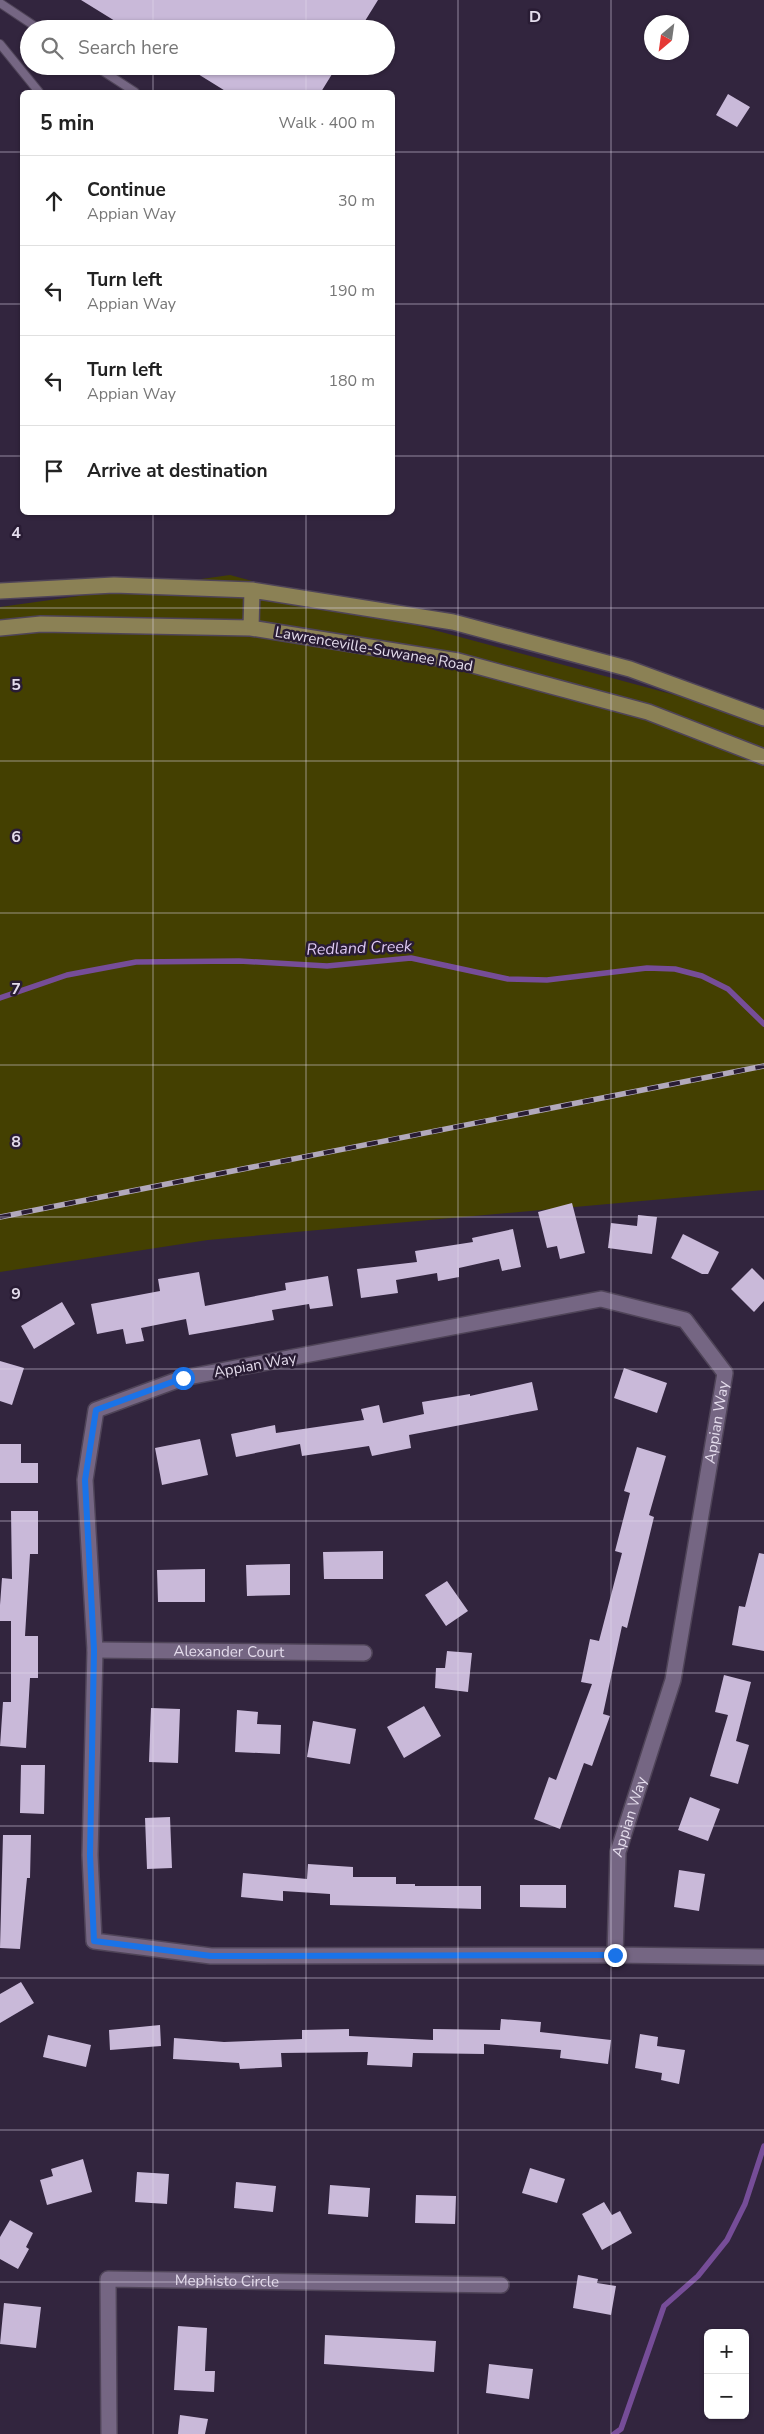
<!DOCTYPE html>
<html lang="en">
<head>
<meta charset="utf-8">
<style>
	body { margin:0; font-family:"Nunito Sans",sans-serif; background:#f2f2f2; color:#222 }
	.controls { position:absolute; right:15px; bottom:15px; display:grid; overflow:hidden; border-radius:8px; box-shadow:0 1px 4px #0004 }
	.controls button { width:45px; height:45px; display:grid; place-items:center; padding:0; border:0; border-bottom:1px solid #e0e0e0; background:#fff; color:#222; font:25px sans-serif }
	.compass { position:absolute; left:644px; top:15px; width:45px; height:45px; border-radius:50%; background:#fff; box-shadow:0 1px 4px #0004; rotate:209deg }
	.stop { position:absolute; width:15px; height:15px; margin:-11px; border:4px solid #1a73e8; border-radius:50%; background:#fff }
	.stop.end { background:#1a73e8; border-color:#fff; box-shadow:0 1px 5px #0008 }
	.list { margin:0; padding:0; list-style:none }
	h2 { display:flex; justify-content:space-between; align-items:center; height:65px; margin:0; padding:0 20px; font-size:21px }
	h2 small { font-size:16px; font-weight:400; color:#767676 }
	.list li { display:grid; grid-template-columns:32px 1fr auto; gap:15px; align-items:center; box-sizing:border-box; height:90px; padding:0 20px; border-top:1px solid #e0e0e0 }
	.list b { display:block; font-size:19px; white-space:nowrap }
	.list p { margin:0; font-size:16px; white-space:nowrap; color:#767676 }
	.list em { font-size:16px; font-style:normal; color:#767676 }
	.icon { flex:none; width:28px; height:28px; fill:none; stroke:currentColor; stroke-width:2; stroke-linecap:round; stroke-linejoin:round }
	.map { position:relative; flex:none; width:764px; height:2434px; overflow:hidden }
	.search { position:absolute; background:#fff; box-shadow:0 1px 4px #0004; left:20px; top:20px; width:375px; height:55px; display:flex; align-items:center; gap:12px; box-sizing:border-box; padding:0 18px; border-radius:28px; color:#767676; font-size:19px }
	.panel { position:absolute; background:#fff; box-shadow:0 1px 4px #0004; left:20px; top:90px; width:375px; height:425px; border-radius:8px }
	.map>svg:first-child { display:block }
</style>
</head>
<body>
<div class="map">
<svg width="764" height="2434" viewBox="0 0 764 2434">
	<rect width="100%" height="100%" fill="#32253e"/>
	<path fill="#444001" d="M230,575l534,144v471l-556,50 -208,32v-665z"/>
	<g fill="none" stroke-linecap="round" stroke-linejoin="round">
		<path stroke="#764d98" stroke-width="5.5" d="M0,998l67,-23 69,-13 103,-1 88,5 84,-8 97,21 39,1 100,-12 28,1 27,7 26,13 36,35
			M614,2434l7,-5 43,-123 34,-30 29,-36 18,-36 19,-58"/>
	</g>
	<path fill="#c9b9d9" d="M81,0h297l-18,29h-232z
		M185,66h152l-16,26h-94z
		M728,94l22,13 -13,20 -21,-12z
		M572,1203l13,50 -25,6 -3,-13 -10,2 -9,-36z
		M638,1215l19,2 -5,37 -44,-6 3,-25 26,3z
		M513,1229l8,38 -19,4 -3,-12 -40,9v9l-21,4 -1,-8 -41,7 2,13 -37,5 -4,-29 60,-7 -2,-11 58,-9 -1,-4z
		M683,1234l36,18 -11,22h-6l-31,-16z
		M752,1268l12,12v21l-10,11 -23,-23z
		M199,1272l6,34 81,-16 -1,-7 43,-7 5,30 -23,3 -1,-5 -37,6 2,10 -85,15 -3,-16 -45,9 3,13 -18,3 -3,-15 -26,5 -6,-30 69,-13 -2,-12z
		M62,1302l13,22 -41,25 -13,-23z
		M0,1361l24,7 -12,37 -12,-4z
		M624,1368l43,15 -10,30 -43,-15z
		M532,1382l6,28 -129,25 2,13 -39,8 -3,-10 -67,10 -2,-12 -64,13 -5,-23 44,-9 1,8 88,-13 -3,-11 18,-4 4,18 41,-9 -2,-12 48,-8v2z
		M200,1439l8,36 -46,10 -7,-37z
		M0,1444h21v19h17v20h-38z
		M637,1447l29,9 -17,59 5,2 -27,111 -5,-2 -19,88 7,2 -18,50 -8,-3 -24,66 -26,-10 15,-42 7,3 36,-96 -11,-2 9,-43 9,2 23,-88 -7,-2 15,-58 -6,-2z
		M11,1511h27v43h-8l-5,82h13v42h-8l-4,70 -26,-2 3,-44h8v-81h-11v-16l2,-27 10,1z
		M383,1551v28h-59l-1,-27z
		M759,1553l5,1v97l-32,-6 7,-39 6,1z
		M290,1564v31l-43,1 -1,-31z
		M205,1569v33h-47l-1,-32z
		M447,1581l21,30 -22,15 -21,-31z
		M447,1651l25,2 -4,39 -33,-4 1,-20h9z
		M724,1675l27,7 -15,59 13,4 -11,39 -28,-8 18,-61 -13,-3z
		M424,1706l17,30 -37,22 -17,-31z
		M151,1708l29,1 -2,54 -29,-1z
		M237,1710l21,2 -1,12 24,1 -1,29 -45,-2z
		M313,1721l43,8 -6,35 -43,-7z
		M21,1765h24l-1,49 -24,-1z
		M690,1797l30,12 -12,32 -30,-11z
		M170,1817l2,51 -25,1 -2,-51z
		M3,1835h28l-1,43h-3l-7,71 -20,-1z
		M308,1864l45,3v10h43v7h19v2h66v23l-151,-4v-11l-47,-3v10l-42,-4 2,-24 64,6z
		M679,1870l26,4 -6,37 -25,-4z
		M520,1885h46v23l-46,-1z
		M21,1982l13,21 -34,20v-29z
		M501,2019l40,3 -1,10 71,8 -3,24 -48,-6 1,-8 -77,-6v10l-71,-1 -1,14 -45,-2 1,-13 -87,1 1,14 -42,2 -1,-6 -66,-4 1,-21 50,4 78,-3v-9l47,-1v7l84,4v-11l67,1z
		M160,2025l1,21 -51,4 -1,-20z
		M640,2034l18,3 -1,9 28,4 -6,34 -18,-4 1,-7 -27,-5z
		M48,2035l43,10 -5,22 -43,-10z
		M83,2159l9,33 -45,13 -7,-25 13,-4 -2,-7z
		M530,2168l35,11 -8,24 -35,-10z
		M137,2172l32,2 -2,30 -32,-2z
		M236,2182l40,4 -3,26 -39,-4z
		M330,2185l40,3 -2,29 -40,-3z
		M416,2195l40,1 -1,28 -40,-1z
		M604,2202l8,13 8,-4 12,22 -30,17 -20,-36z
		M10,2220l23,13 -7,14 3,2 -11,20 -18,-10v-22z
		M578,2275l20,4 -1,4 19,3 -5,29 -38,-7z
		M4,2303l37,4 -5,41 -36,-4z
		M178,2326l29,2 -2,43h10l-1,21 -40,-2z
		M325,2335l111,6 -2,31 -110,-8z
		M489,2364l44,5 -4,30 -43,-6z
		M180,2415l28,4 -3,15h-27z"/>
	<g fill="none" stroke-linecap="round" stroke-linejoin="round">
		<g stroke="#4f4458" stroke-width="10">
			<path id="lane" d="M0,3l39,26
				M0,44l39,48
				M95,66l40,26"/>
		</g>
		<g stroke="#4f4458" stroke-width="18">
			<g id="street">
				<path id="s1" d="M95,1650l269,3"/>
				<path id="s2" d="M615,1955l3,-103 55,-172 52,-307 -40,-53 -84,-21 -418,79 -87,32 -11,70 10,170 -5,205 4,86 117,15 404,-1 149,2"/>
				<path id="s3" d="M109,2434l-1,-155 393,6"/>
			</g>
		</g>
		<g stroke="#4f4458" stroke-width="18">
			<path id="primary" d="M0,591l114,-6 138,5 201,32 177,47 134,49
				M0,628l41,-4 210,4 207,33 190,51 116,45
				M251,628l1,-38"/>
		</g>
		<use href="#lane" stroke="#756683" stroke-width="8"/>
		<use href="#street" stroke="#756683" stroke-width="15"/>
		<use href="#primary" stroke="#8b8155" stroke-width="15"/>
		<g stroke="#b2a9bc" stroke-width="5.5">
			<path id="rail" d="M0,1217l764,-151"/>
		</g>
		<use href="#rail" stroke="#291c34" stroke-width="4" stroke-dasharray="11" stroke-linecap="butt"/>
	</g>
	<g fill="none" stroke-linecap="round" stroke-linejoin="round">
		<path stroke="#1a73e8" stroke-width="6" d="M183,1378l-87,32 -11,70 9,170 -4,205 4,86 117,15 404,-1"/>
	</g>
	<path fill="none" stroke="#e4dcec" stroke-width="1" stroke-opacity="0.55" d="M153,0v29M306,0v29M458,0v2434M611,0v2434M153,66v26M306,66v26M0,152h22M392,152h372M0,304h22M392,304h372M0,456h22M392,456h372M153,512v1922M306,512v1922M0,608h764M0,761h764M0,913h764M0,1065h764M0,1217h764M0,1369h764M0,1521h764M0,1673h764M0,1826h764M0,1978h764M0,2130h764M0,2282h764"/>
	<g text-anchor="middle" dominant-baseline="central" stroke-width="5" stroke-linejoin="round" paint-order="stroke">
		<g font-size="15" fill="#e4dcec" stroke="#291c34">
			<text transform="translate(374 649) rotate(10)">Lawrenceville-Suwanee Road</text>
			<text transform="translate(255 1365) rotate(-10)">Appian Way</text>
			<text stroke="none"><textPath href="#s2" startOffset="545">Appian Way</textPath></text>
			<text stroke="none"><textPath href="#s1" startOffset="134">Alexander Court</textPath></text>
			<text stroke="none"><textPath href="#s2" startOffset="140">Appian Way</textPath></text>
			<text stroke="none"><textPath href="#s3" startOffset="274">Mephisto Circle</textPath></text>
		</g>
		<g font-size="16" font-style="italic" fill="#dec9f3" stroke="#291c34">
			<text transform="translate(359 948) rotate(-2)">Redland Creek</text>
		</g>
	</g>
	<g font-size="16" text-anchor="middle" font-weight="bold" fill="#e4dcec" stroke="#291c34" stroke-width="5" stroke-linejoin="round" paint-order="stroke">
		<text x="535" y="22">D</text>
		<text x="16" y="538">4</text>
		<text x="16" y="690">5</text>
		<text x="16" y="842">6</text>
		<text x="16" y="994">7</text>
		<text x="16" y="1147">8</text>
		<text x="16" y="1299">9</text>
	</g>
</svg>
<div class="controls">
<button>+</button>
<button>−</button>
</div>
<svg class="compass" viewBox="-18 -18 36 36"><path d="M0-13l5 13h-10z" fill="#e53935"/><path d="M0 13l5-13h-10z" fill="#767676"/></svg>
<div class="stop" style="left:183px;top:1378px"></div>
<div class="stop end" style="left:615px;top:1955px"></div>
<div class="search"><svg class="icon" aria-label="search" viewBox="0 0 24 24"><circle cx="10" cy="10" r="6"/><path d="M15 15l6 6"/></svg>Search here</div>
<section class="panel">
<h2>5 min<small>Walk · 400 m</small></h2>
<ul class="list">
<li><svg class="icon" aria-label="ahead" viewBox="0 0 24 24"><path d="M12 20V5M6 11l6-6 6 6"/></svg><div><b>Continue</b><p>Appian Way</p></div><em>30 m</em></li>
<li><svg class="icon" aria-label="left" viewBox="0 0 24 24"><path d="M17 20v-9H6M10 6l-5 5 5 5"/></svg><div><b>Turn left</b><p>Appian Way</p></div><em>190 m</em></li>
<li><svg class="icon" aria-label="left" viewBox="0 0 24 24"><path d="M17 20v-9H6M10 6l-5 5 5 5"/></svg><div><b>Turn left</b><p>Appian Way</p></div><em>180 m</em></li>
<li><svg class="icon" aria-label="arrive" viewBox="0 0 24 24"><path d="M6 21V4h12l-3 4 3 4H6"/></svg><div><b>Arrive at destination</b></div></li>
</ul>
</section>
</div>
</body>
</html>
